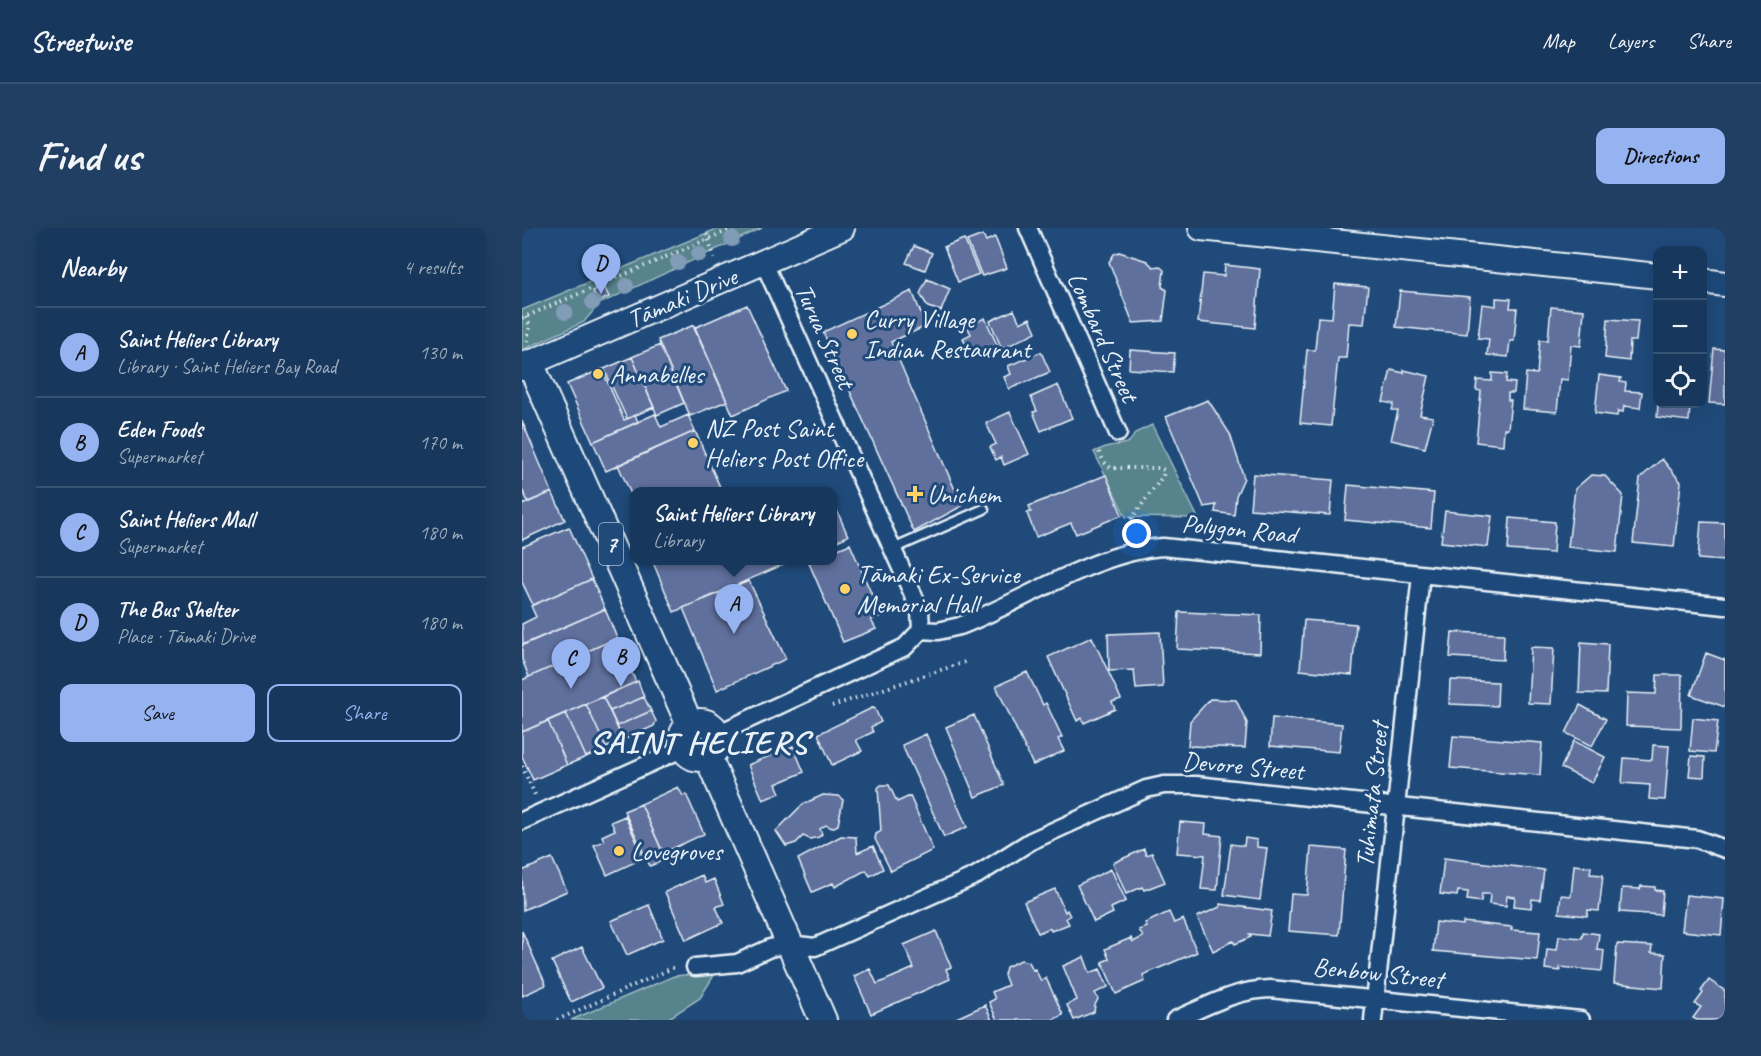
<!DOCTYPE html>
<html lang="en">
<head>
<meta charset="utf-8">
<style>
	body { margin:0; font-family:Caveat,sans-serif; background:#203f62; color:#f1f3f6 }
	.controls { position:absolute; right:18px; top:18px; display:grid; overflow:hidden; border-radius:12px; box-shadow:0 6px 24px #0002 }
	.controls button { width:54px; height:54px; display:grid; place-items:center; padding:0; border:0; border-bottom:2px solid #365272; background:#17385c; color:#f1f3f6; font:30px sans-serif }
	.you { position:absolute; left:615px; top:306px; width:21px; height:21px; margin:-15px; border:4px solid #fff; border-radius:50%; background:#1a73e8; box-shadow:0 0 0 9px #1a73e833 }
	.badge { display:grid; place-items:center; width:39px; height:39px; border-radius:50%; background:#95b2f1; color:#111; font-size:20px; font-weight:700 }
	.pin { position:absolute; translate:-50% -50px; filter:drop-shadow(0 2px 3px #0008) }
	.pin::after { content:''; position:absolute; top:32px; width:21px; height:18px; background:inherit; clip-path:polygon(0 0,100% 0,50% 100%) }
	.popup { position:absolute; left:108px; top:259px; width:207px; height:78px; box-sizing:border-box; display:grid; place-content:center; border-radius:12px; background:#17385c; filter:drop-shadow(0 2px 4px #0005); font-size:20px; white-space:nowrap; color:#9eacbb }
	.popup b { font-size:22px; color:#f1f3f6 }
	.popup::after { content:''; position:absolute; left:50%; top:100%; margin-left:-12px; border:12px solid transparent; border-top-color:#17385c }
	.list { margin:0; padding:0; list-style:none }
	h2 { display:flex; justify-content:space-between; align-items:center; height:78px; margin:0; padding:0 24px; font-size:26px }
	h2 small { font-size:20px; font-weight:400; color:#9eacbb }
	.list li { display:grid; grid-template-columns:39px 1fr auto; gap:18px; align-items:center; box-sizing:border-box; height:90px; padding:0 24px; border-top:2px solid #365272 }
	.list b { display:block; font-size:22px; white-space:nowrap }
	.list p { margin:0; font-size:20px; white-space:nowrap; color:#9eacbb }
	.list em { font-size:20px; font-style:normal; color:#9eacbb }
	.actions { display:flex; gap:12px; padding:18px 24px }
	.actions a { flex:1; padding:14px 0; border:2px solid #95b2f1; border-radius:12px; text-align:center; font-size:21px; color:#95b2f1 }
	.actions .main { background:#95b2f1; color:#111 }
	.icon { flex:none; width:33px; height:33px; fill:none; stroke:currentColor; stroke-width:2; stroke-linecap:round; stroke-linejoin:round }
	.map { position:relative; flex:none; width:1203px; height:792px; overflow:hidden; border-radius:12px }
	header { display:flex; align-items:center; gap:36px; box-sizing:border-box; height:84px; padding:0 30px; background:#17385c; border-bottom:2px solid #365272 }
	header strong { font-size:28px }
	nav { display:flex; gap:33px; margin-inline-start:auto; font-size:21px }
	.intro { display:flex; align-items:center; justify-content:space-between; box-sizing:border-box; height:144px; padding:0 36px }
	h1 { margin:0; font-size:42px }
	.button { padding:15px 27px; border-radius:12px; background:#95b2f1; color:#111; font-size:21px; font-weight:700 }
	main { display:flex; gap:36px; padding:0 36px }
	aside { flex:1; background:#17385c; border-radius:12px; box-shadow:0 6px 24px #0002 }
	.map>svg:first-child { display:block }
</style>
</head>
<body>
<header>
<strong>Streetwise</strong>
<nav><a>Map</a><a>Layers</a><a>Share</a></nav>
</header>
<div class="intro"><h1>Find us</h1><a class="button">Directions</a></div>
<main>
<aside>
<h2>Nearby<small>4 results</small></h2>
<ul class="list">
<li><span class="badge">A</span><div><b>Saint Heliers Library</b><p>Library · Saint Heliers Bay Road</p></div><em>130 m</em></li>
<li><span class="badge">B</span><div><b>Eden Foods</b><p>Supermarket</p></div><em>170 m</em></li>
<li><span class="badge">C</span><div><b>Saint Heliers Mall</b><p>Supermarket</p></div><em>180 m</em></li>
<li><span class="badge">D</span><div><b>The Bus Shelter</b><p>Place · Tāmaki Drive</p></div><em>180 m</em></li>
</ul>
<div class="actions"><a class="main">Save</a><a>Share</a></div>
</aside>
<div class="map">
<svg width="1203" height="792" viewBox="0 0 1203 792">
	<rect width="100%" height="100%" fill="#1f4a7a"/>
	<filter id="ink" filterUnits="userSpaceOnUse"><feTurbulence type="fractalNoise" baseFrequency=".0167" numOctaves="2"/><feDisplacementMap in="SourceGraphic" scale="12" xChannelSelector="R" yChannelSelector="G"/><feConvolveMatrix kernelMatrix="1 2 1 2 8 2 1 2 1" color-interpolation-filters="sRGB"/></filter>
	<g filter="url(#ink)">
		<path fill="#56838c" stroke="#9fbac2" stroke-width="1.5" d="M197,0h43l-163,76 -15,18 -62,28v-40z
			M630,197l46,93 -72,-1 -32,-65c5,-2 10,-5 15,-6 13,-3 20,1 26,-13z
			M194,744l-16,26 -34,22h-95l103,-44z"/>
		<path fill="#606f9d" stroke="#e8f1f8" stroke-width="1.5" d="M461,7l3,6 9,-4 12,31 -25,8 -15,-35z
			M442,11l15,35 -21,8 -14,-35z
			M392,18l18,7 -7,17 -19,-7z
			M597,24l28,9 6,6 6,-1 5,4 -2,17 5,3 -4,31 -30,2 -24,-61 5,-8z
			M703,37l35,4 -5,59 -57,-6 5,-48 21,2z
			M405,51l23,10 -9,22 -13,-4 -8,-13z
			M813,56l33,3 -4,37 -15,-1 -3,35h-8l-7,68 -31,-3 7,-73h8l3,-33 14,1z
			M82,58l5,11 -11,5 -5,-11z
			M390,63l14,35 -35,16 71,164 -48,26 -91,-200z
			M878,63l70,6 -3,37 -71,-7z
			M974,70l15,1 -1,9h7l-3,33h-4l-2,16 -21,-2 2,-16 -11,-1 4,-34 14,2z
			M225,77l39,86 -53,24 -39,-87z
			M1029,79l33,3 -3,36 -10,-1 -3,35 -8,-1 -3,33 -34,-3 3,-36 11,1 3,-34h8z
			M492,82l6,13 10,-5 6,14 -34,17 -12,-28z
			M463,90l13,29 -26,12 -9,-21 8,-4 -4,-8z
			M1086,91l30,2 -2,20h-6l-1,20 -24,-3z
			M172,97l33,76 -37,15 -32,-76z
			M138,117l24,58 -27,12 -25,-58z
			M1192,121l11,1v54l-16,-1z
			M608,122l45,3 -2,19 -44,-3z
			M519,124l9,20 -41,17 -5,-12 7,-3 -3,-8z
			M110,129l22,50 -27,12 -23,-50z
			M80,141l22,51 11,-5 3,7 -45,20 -26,-58z
			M869,142l13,3v-3l25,6 -9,39 13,2 -8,31 -34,-8 7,-29 -6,-1 2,-6 -11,-2z
			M970,145l15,1 -1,8 9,1 -1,10h-6v7h3l-3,29h-4l-1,16 -27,-3 5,-51 -5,-1 1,-10 15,1z
			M1077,147l22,3 -1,4 6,1 -1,8 17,1 -2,16 -16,-2 -1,6 -5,-1 -1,5 -22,-3z
			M536,157l14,33 -31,13 -8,-19 4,-1 -6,-14z
			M686,172l22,34 14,44 -8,18 -2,19 -19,-3 1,-7 -12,2 -38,-90z
			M1136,176h32l-1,17 -32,-4z
			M488,184l19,42 -25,11 -3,-8 -5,3 -6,-13 6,-3 -10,-21z
			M133,186l6,13 27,-12 7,16 -89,40 -13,-29z
			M0,193l30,71 -24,10 -6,-13z
			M173,203l25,56 -9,5h-76v11l-17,-38z
			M1140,231l19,23 -7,65 -41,-4 7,-65z
			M731,246l80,6 -3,35 -80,-6z
			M584,247l16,40 -46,19 -5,-11 -35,14 -9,-24 4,-1 -2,-6z
			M1069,247l14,1 18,19 -6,57 -49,-5 7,-58z
			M826,257l86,8 -3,35 -86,-8z
			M30,264l13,28 -43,20v-35z
			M313,278l13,30 -15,7v-36z
			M923,283l47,5 -4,31 -47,-5z
			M988,290l45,4 -2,31 -45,-3z
			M1179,294l24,1v38l-27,-2z
			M47,299l23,52 -59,26 -11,-23v-35z
			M328,316l31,72 -10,4 5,9 -33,13 -34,-79 5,-3h19v-9z
			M130,332h142l-120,52z
			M70,351l13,30 -82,36 -1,-21 14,-7 -5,-11z
			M227,353l37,78 -69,31 -34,-82z
			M83,381l12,29 -88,39 -7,-18v-14z
			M657,384l82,3 -1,38 -83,-4z
			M782,392l52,4 -4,51 -52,-5z
			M638,404l3,55 -27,2 -2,-19 -25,1 -1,-37z
			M930,404l52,2 -1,26 -53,-3z
			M570,409l29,62 -9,3 3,7 -31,14 -2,-5 -5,3 -29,-64z
			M95,410l19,44 -114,50v-52z
			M1059,414l27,2 -2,50 -27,-1z
			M1009,419l23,1 -3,56 -23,-1z
			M1184,425l19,7v47l-34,-12z
			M505,444l16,33 3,-2 16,34 -4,2 6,12 -31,14 -37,-79z
			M1135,447h25l-1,53 -55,-2 1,-33 29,1z
			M928,452l48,2 -1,24 -48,-2z
			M116,453l6,16 -34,14 -7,-14z
			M81,469l20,43 -17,8 -20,-44z
			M122,469l7,14 -34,15 -7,-15z
			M688,471l26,1 11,23 -2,25 -57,-2 2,-25z
			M64,476l20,44 -20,9 -20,-44z
			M1058,477l26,14 -14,27 -26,-13z
			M352,479l7,15 -10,5 2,5 -17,8 6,11 -30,14 -14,-31z
			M129,483l5,10 -2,5 -31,14 -6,-14z
			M44,485l20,44 -19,8 -19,-44z
			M452,487l30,70 -29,12 -29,-70z
			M750,490l70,6 -3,28 -69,-6z
			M1171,490l25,3 -4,32 -24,-2z
			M26,493l19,44 -34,15 -11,-24v-24z
			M404,506l41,93 -23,10 -42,-92z
			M931,508l89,7 -2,32 -90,-7z
			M1052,513l31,16 -13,26 -31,-15z
			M1131,517l16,1 -4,54 -16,-1 1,-14 -28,-2 2,-25 28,2z
			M271,518l11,26 -28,12 4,9 -17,7 -15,-35z
			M1169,528l14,1 -1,20 -15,-1z
			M359,557h8l8,17 13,-6 23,54 -42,21 -16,-32 1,-5 5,-3 -3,-43z
			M156,559l5,9 3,-2 18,40 -41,19 -22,-49z
			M301,567l16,1 4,4 -5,25 -6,3 -6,-3 -6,4 2,5 -3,3 -9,2 -7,-3 -7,7 -10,3 -10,-15 27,-27z
			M119,576l25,55 -16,7 -26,-55z
			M103,588l19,42 -37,17 -13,-30 10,-4 -2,-5 13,-6 -4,-8z
			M658,594l26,2 -1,10 17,2 -5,54 -16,-1 4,-34 -28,-2z
			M319,608l15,1 1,16 16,-7 10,23 -13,7 -4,-6 -31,17 -2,-4 -21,9 -14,-33z
			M723,610l12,2v7l10,1 -7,52 -36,-5 7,-51 13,2z
			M789,619l35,3 -7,85 -51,-4 3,-37 16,1z
			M622,621l2,6 6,-2 13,29 -21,8 -2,-3 -16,7 -13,-31z
			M30,630l15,33 -44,19 -1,-39z
			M922,630l100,12 -4,30 -8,-1 -1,9 -17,-2 1,-9 -8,-1 -1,10 -17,-2 1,-10h-8l-1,8 -14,-2 1,-8 -10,-1 -1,5 -17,-2z
			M1052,637l17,2 -1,7 13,1 -4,36 -11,-1 -1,6 -28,-3 2,-18 10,1z
			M589,641l15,32 -15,7 2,5 -19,9 -17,-37z
			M180,647l3,8 9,-4 10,25 -8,3 7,16 -37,17 -21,-48z
			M1119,658l14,1v3l8,1 -2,24 -41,-3 2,-24 18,1z
			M533,661l10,23 2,-2 3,6 -4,2 3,6 -18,7 -1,-3 -12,5 -14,-31z
			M1164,667l38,4 -3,36 -39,-4z
			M698,676l52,7 -4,25 -19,-2 2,3 -16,7 -2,-3 -20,10 -16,-34 23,-10z
			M127,677l14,34 -36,16 -16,-34z
			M647,684l5,11 9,-4 14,33 -54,23 2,6 -29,13 -14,-32 7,-3 -4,-10 26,-11 2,4 10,-5 -4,-7 8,-3 -2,-4z
			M914,694l27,3v-3l49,5 -1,3 29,2 -3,28 -104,-9z
			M0,703l24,54 -24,11z
			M414,703l15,36 -5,2 4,10 -79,35 -17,-38 16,-7 7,15 37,-16 -10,-23z
			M1061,704l16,2 -2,15 7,1 -2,21 -42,-4v4l-15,-2 2,-20 10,1 2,-14 23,2z
			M1095,716l35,2 -1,7 14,1 -2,34 -49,-5z
			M60,719l20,41 -31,14 -19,-41z
			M562,729l6,16 10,-4 8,18 -13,6 3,6 -3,6 -1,7 -20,8 -7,-15 10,-5 -14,-34z
			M499,732l8,2 4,8 2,-1 6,12 5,-3 17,37 -11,5h-55l-8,-18 6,-3 -3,-7 16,-7 -4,-10 2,-8z
			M1187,752l16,11v21l-6,8h-22l-4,-2 8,-11 -6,-3 8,-11 -2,-2z
			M463,777l7,15h-40z"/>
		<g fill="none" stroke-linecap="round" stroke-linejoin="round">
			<g stroke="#e8f1f8" stroke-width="13">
				<path id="lane" d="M371,321l91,-40"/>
			</g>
			<g stroke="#e8f1f8" stroke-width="21">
				<path id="street" d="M506,0l90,205
					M242,35l151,336 5,12 1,19
					M399,402l17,1 22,-5c64,-25 135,-74 203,-79l562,59
					M195,506l188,-87 16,-17
					M0,593l162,-73
					M173,739l42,-4 33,-15 19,-4 26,3 162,-72 54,-34 115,-52 18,-4h32l501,54 28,10
					M653,792c32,-14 60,-30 95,-31l311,31
					M851,792l48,-445"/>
			</g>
			<g stroke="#e8f1f8" stroke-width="28">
				<path id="secondary" d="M679,0l457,48
					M1180,53l23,3
					M8,135l312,-135"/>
			</g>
			<g stroke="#e8f1f8" stroke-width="30">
				<path id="primary" d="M0,139l8,-4 160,362
					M160 512a18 18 0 1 1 36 0a18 18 0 1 1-36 0Z
					M186,529l115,263"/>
			</g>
			<path stroke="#e8f1f8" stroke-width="4" stroke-dasharray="1.5 4.5" stroke-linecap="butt" d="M185,6l8,26
				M4,89l4,9 -3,15
				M0,90l212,-90
				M577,224l5,10 7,6h49l4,2 -1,6 -31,42 1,5
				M660,303l11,-9
				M105,432l10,-4
				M310,478l136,-45
				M0,538l13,29
				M35,792l120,-54"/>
			<use href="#lane" stroke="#1f4a7a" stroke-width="8"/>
			<use href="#street" stroke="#1f4a7a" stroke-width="16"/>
			<use href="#secondary" stroke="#1f4a7a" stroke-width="24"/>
			<use href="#primary" stroke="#1f4a7a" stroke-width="26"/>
		</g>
		<g fill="#819cb6">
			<circle cx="210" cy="11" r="8"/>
			<circle cx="177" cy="26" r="8"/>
			<circle cx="156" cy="34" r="8"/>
			<circle cx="104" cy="58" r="8"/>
			<circle cx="71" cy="74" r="8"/>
			<circle cx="43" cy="84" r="8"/>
		</g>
	</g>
	<g fill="#ffd166" stroke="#1f4a7a" stroke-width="2">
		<circle cx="330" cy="106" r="6"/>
		<circle cx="76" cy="146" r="6"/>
		<circle cx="171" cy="215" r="6"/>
		<path d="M390 257h6v6h6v6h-6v6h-6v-6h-6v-6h6z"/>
		<circle cx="323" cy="361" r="6"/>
		<circle cx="97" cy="623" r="6"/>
	</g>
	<g text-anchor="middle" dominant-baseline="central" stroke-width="6" stroke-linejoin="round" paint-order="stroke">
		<rect fill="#1f4a7a" stroke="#acbfd2" stroke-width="1.5" x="77" y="295" width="24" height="42" rx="4.5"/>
		<g font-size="24" font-weight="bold" fill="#e8f1f8">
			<text x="89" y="316">7</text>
		</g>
		<g font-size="26" fill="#e8f1f8" stroke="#1f4a7a">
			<text transform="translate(160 70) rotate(-23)">Tāmaki Drive</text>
			<text transform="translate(303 108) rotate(66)">Turua Street</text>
			<text transform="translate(581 109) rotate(66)">Lombard Street</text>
			<text transform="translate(717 301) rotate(6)">Polygon Road</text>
			<text transform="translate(721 538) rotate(5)">Devore Street</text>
			<text transform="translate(850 567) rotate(-84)">Tuhimata Street</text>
			<text transform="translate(856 745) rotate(6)">Benbow Street</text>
		</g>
		<g font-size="26" fill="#e8f1f8" stroke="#1f4a7a" text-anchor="start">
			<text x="342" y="91">Curry Village<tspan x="342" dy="30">Indian Restaurant</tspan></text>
			<text x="88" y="146">Annabelles</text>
			<text x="183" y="200">NZ Post Saint<tspan x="183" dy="30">Heliers Post Office</tspan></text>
			<text x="405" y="266">Unichem</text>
			<text x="335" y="346">Tāmaki Ex-Service<tspan x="335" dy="30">Memorial Hall</tspan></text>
			<text x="109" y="623">Lovegroves</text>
		</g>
		<g font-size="32" font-weight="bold" letter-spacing="1.5" fill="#e8f1f8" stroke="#1f4a7a">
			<text x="177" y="514">SAINT HELIERS</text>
		</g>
	</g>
</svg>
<div class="controls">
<button>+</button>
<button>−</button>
<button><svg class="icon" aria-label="locate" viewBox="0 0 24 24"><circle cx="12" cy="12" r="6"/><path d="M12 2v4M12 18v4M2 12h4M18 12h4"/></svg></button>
</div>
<div class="you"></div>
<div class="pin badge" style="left:212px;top:406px">A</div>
<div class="popup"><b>Saint Heliers Library</b>Library</div>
<div class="pin badge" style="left:99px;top:459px">B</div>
<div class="pin badge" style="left:49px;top:461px">C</div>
<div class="pin badge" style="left:79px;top:66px">D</div>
</div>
</main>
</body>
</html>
